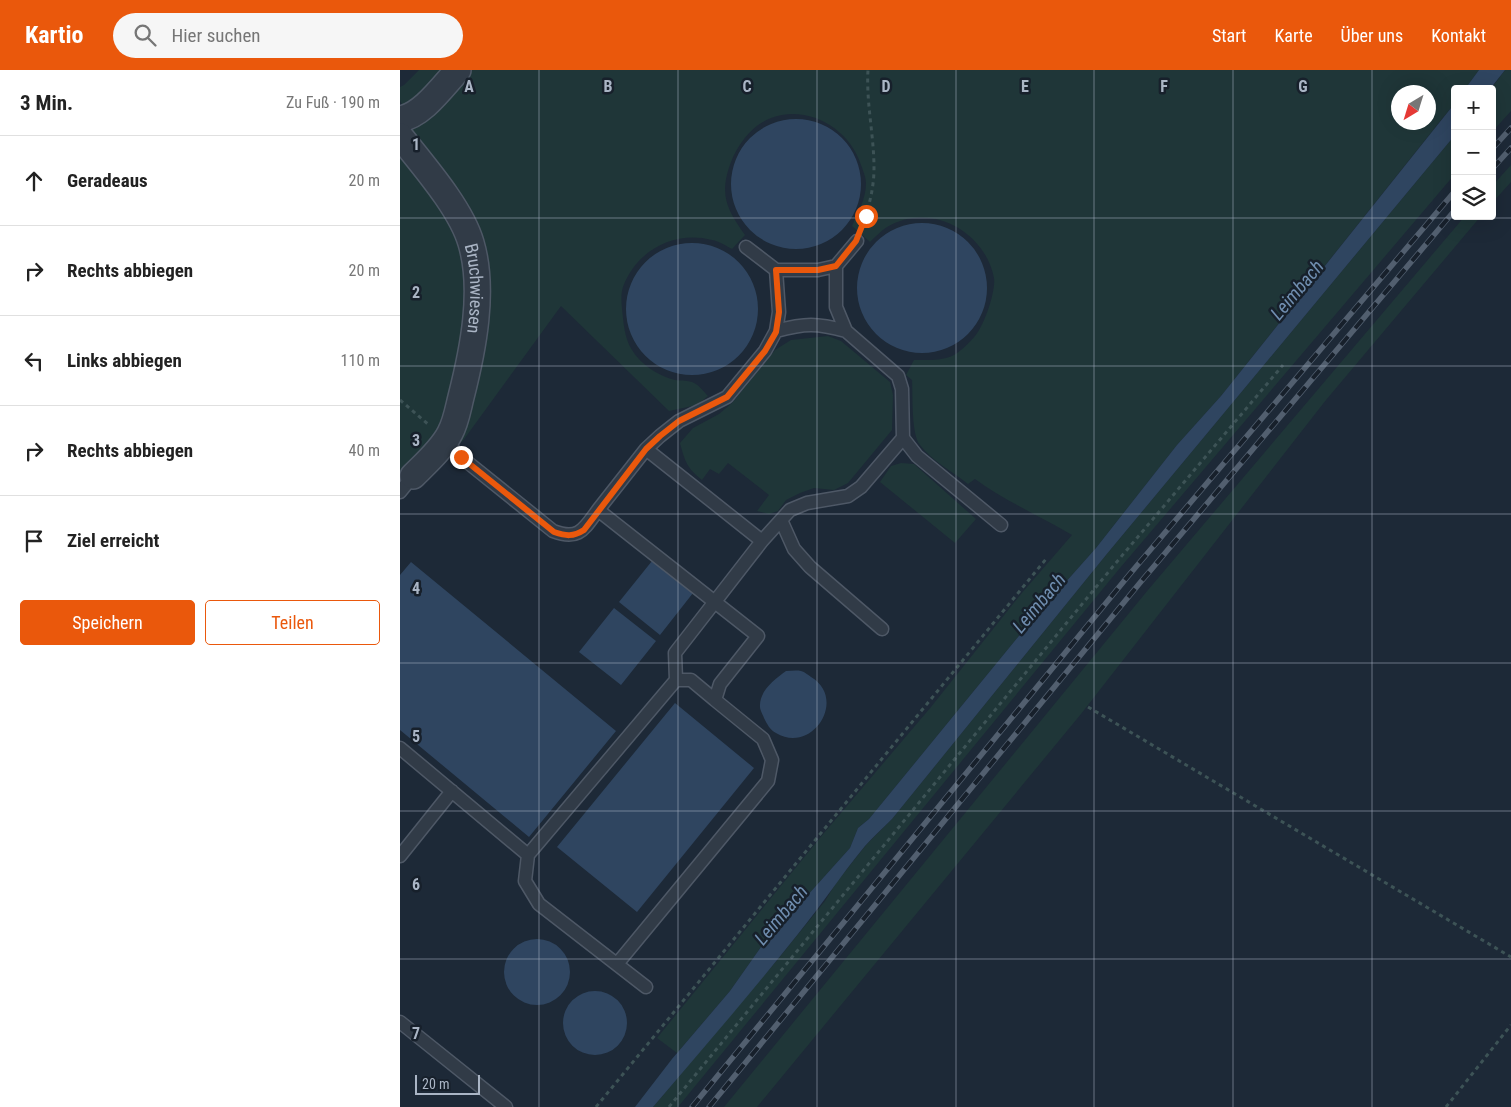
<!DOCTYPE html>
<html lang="de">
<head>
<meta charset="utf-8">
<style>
	body { margin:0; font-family:"Roboto Condensed",sans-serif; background:#f6f6f6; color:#222 }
	.controls { position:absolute; right:15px; top:15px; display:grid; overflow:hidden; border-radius:5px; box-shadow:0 5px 20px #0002 }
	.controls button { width:45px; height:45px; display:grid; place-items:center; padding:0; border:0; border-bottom:1px solid #e0e0e0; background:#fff; color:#222; font:25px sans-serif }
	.compass { position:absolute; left:991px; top:15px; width:45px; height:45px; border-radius:50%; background:#fff; box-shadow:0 5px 20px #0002; rotate:218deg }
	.scale { position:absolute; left:15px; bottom:12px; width:65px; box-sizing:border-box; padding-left:5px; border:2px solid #aab5c5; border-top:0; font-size:14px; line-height:18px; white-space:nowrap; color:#aab5c5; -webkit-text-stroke:4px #17202b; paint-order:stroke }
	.stop { position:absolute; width:15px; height:15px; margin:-11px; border:4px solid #ea580c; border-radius:50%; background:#fff }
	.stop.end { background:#ea580c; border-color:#fff; box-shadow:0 1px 5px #0008 }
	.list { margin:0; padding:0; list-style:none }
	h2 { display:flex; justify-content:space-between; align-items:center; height:65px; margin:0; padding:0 20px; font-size:21px }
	h2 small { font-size:16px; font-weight:400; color:#767676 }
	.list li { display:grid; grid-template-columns:32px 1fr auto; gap:15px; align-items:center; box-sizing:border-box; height:90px; padding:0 20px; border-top:1px solid #e0e0e0 }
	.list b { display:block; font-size:19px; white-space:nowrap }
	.list em { font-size:16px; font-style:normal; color:#767676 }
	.actions { display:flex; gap:10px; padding:15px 20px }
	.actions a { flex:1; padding:11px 0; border:1px solid #ea580c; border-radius:5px; text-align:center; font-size:18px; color:#ea580c }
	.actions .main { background:#ea580c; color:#fff }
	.icon { flex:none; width:28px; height:28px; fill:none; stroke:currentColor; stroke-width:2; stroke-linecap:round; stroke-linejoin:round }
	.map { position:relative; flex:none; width:1111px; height:1037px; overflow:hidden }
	header { display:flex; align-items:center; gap:30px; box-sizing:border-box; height:70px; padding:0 25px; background:#ea580c; color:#fff }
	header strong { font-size:24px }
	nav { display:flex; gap:28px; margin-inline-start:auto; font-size:18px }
	.search { width:350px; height:45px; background:#f6f6f6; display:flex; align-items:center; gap:12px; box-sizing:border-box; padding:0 18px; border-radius:28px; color:#767676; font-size:19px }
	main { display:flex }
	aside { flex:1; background:#fff }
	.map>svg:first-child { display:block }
</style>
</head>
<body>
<header>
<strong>Kartio</strong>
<div class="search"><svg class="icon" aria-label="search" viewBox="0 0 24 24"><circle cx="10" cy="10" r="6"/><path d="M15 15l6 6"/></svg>Hier suchen</div>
<nav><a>Start</a><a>Karte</a><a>Über uns</a><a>Kontakt</a></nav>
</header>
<main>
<aside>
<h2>3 Min.<small>Zu Fuß · 190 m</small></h2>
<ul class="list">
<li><svg class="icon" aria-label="ahead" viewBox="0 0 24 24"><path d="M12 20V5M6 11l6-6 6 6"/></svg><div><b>Geradeaus</b></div><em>20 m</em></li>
<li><svg class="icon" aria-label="right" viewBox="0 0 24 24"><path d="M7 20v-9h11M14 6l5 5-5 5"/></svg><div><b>Rechts abbiegen</b></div><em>20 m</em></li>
<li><svg class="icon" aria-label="left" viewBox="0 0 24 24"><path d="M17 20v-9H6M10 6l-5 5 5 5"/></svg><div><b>Links abbiegen</b></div><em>110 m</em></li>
<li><svg class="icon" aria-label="right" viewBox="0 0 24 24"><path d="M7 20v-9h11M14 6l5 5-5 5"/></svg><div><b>Rechts abbiegen</b></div><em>40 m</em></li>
<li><svg class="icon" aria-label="arrive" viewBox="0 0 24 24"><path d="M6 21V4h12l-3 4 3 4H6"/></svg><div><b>Ziel erreicht</b></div></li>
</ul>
<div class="actions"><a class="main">Speichern</a><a>Teilen</a></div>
</aside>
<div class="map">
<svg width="1111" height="1037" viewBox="0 0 1111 1037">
	<rect width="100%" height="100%" fill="#1d2937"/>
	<path fill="#1f3638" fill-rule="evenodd" d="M19,0h1060l-14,19h-10v14l-14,17 -220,276 -44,49 -81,103 -64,72 -163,199 -11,9 -8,20 -89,99 -31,44 -53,62 -20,-15 167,-205 107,-126 90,-113 51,-59c-32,-19 -67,-34 -97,-56l-7,5c-15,-12 -36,-23 -48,-39 -9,-11 -7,-49 -8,-65l-6,-5 8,-15c13,0 26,1 38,-4 7,-3 18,-14 23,-20 9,-10 21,-45 19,-58 -9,-47 -64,-77 -107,-51 -6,4 -12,10 -17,15l-18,-16c6,-14 14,-27 14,-43 0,-6 -3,-12 -5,-18 -11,-36 -53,-61 -90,-47 -19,7 -33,26 -40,44 -12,32 -5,46 14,73l-13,14c-6,-3 -13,-8 -20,-9 -38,-10 -76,11 -89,47 -3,9 -1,21 0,31 1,10 3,23 9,32 9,15 27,26 43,30 6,1 14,0 19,3 5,2 10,9 14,13l-11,9 -28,6 -108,-105 -99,136 -36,1 -26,31v-333l13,-9 -13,-32v-13l4,-2zM998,22h30v30h-30z
		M1105,0h6v41l-19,21v-43h-1z
		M1055,65v39l-335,394 -442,539h-25l125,-148 47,-58 11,-18 30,-38 26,-26 214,-264z
		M1111,95v17l-19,21v-17z
		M1065,146h16l-155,184 -245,314 -324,393h-33l424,-517z
		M428,266l13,5 49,41 3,13 -1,35 -44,53 -14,7 -20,-2 -14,5 -14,7 -8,11 -9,3 -12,-3 12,-16 -41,-32 -9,11 -9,-5 -8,11c-15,-12 -17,-18 -22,-37l13,-15 26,-14 13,-11 43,-53 16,-10z
		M501,393l13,1 62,55 -21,24 -75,-61 11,-16z"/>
	<path fill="#2f4560" d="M1079,0h26l-15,19h-25z
		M1055,33v32l-349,420 -214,264c-9,9 -19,18 -27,27 -24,29 -44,60 -67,88 -47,59 -96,116 -145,173h-18l37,-48 58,-68 31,-44 89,-99 8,-20 11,-9 163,-199 64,-72 81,-103 44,-49z
		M331 114a65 65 0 1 1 130 0a65 65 0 1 1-130 0Z
		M457 218a65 65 0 1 1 130 0a65 65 0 1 1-130 0Z
		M226 239a66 66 0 1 1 132 0a66 66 0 1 1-132 0Z
		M252,491l41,32 -33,42 -41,-33z
		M11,492l205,169 -87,106 -129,-107v-155z
		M214,538l42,33 -35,44 -42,-33z
		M386,601c5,0 10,-1 15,0 4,1 7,4 10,6 37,22 1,78 -35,56 -6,-3 -9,-9 -12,-15 -1,-3 -4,-8 -4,-11 -1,-16 14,-27 26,-36z
		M275,633l79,65 -117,144 -80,-65z
		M104 902a33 33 0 1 1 66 0a33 33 0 1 1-66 0Z
		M163 953a32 32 0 1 1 64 0a32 32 0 1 1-64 0Z"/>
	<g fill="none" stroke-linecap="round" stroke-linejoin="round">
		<g stroke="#4e5866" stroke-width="15">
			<path id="service" d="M346,177l30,23h42l18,-4
				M376,261c29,-8 41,-8 70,0
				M503,368l14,18 84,69
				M45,372l16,15 92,74c26,10 31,-2 45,-21l160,126 -38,48 -5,16 48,39 9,21 -4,21 -151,183
				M246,379l116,92
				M0,422l13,-16
				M198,440l48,-61 14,-13 19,-15 48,-24 38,-46 11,-20 3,-19 -3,-42
				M381,450l13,29 16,18 72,62
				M276,610h15l24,20
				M0,678l128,107 -3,26 14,23 107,83
				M128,785l148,-175 -1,-27 87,-112 28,-31 17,-7 41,-7 13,-9 42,-49 -1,-49 -4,-13 -52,-45 -10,-24v-41l21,-25
				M0,786l52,-65
				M0,952l106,85"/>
		</g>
		<g stroke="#4e5866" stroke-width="28">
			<g id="minor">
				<path d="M0,49c22,-3 43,-33 58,-49"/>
				<path id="s1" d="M0,66c22,28 61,72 71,107 14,47 2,107 -10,154 -3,12 -5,25 -11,36 -8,16 -24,30 -37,43"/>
			</g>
		</g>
		<path stroke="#3d5356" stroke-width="3" stroke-dasharray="4 4" stroke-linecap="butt" d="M463,155c6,-19 11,-37 11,-57 0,-33 -8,-65 -6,-98
			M0,330l29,25
			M688,637l423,250
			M196,1037l450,-548
			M269,1037l446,-543 168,-199
			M1046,1037l65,-82"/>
		<use href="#service" stroke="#313b47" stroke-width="12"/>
		<use href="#minor" stroke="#313b47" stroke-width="25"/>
		<g stroke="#525f6f" stroke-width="5.5">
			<path id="rail" d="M1092,79l19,-21
				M1092,99l19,-21
				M292,1037l437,-532 326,-384
				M309,1037l430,-523 316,-374"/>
		</g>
		<use href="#rail" stroke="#17202b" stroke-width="4" stroke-dasharray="11" stroke-linecap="butt"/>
	</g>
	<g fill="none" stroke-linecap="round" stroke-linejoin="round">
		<path stroke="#ea580c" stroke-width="6" d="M61,387l93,75c12,4 19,5 30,-2l62,-81 14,-13 19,-15 48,-24 38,-46 11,-19 3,-20 -3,-42h42l18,-4 20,-25 10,-25"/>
	</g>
	<path fill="none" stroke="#aab5c5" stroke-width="1" stroke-opacity="0.55" d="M139,0v1037M278,0v1037M417,0v1037M556,0v1037M694,0v1037M833,0v1037M972,0v1037M0,148h1111M0,296h1111M0,444h1111M0,593h1111M0,741h1111M0,889h1111"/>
	<g text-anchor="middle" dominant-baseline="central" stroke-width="5" stroke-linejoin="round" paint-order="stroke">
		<g font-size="18" fill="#aab5c5" stroke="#17202b">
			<text stroke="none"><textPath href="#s1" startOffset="175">Bruchwiesen</textPath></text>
		</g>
		<g font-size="19" font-style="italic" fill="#708eb0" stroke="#17202b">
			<text transform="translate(897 220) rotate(-50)">Leimbach</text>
			<text transform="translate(639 533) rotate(-50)">Leimbach</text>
			<text transform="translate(381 845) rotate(-50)">Leimbach</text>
		</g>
	</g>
	<g font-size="16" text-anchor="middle" font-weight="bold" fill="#aab5c5" stroke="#17202b" stroke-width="5" stroke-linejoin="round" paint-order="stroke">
		<text x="69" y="22">A</text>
		<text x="208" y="22">B</text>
		<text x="347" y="22">C</text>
		<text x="486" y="22">D</text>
		<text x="625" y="22">E</text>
		<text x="764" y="22">F</text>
		<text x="903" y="22">G</text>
		<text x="16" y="80">1</text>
		<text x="16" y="228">2</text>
		<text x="16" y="376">3</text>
		<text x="16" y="524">4</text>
		<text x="16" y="672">5</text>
		<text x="16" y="820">6</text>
		<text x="16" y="969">7</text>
	</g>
</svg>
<div class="controls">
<button>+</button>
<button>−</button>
<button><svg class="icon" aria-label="layers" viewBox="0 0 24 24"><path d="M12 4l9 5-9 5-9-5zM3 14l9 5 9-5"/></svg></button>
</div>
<svg class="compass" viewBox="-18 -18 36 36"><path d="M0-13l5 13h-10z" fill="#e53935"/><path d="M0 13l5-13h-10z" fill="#767676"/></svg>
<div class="scale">20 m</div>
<div class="stop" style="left:466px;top:146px"></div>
<div class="stop end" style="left:61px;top:387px"></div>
</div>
</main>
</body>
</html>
